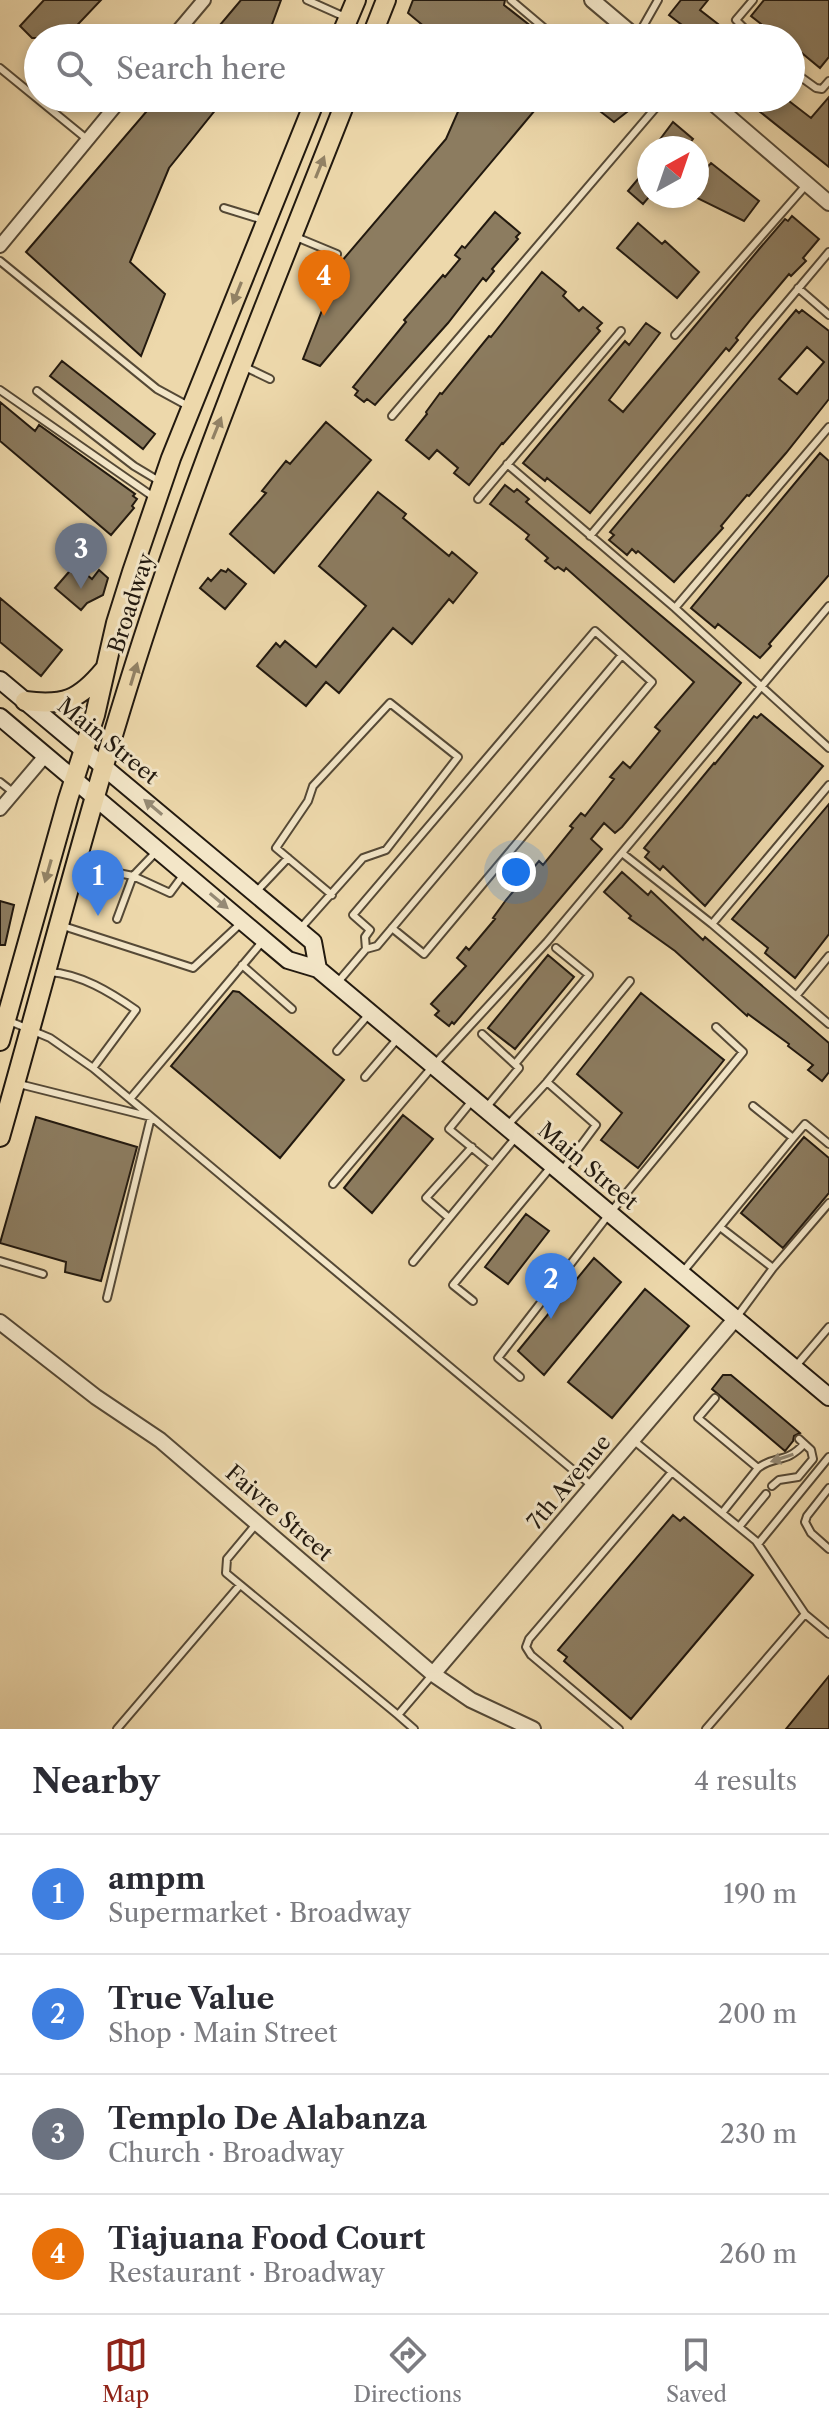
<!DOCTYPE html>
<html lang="en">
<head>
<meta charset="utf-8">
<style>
	body { margin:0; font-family:"Libre Caslon Text",serif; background:#f7f7f7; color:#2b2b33 }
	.compass { position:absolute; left:637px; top:136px; width:72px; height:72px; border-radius:50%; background:#fff; box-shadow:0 4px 12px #0003; rotate:40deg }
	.you { position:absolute; left:516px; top:872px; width:28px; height:28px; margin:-20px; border:6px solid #fff; border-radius:50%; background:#1a73e8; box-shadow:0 0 0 12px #1a73e833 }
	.badge { display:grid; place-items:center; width:52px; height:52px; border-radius:50%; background:#8f2418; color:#fff; font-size:26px; font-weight:700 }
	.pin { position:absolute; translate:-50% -66px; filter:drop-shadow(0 2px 4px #0008) }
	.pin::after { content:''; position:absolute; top:42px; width:28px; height:24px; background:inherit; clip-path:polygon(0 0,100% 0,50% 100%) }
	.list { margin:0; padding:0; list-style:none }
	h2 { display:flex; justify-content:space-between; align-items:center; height:104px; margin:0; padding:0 32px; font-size:34px }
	h2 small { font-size:26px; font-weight:400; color:#7c7c81 }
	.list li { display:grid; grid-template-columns:52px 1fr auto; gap:24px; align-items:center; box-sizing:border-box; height:120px; padding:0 32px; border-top:2px solid #e1e1e2 }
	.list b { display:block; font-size:30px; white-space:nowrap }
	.list p { margin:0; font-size:26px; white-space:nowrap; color:#7c7c81 }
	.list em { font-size:26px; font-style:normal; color:#7c7c81 }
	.icon { flex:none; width:44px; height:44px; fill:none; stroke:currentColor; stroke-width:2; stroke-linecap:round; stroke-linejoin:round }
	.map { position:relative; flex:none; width:829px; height:1729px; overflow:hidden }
	.search { position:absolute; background:#fff; box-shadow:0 4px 12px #0003; left:24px; right:24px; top:24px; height:88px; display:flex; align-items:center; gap:20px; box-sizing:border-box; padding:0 28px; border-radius:44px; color:#7c7c81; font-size:30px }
	.sheet { height:584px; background:#fff }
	nav { display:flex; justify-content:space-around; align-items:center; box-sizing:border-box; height:112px; border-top:2px solid #e1e1e2; background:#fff; font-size:22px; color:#7c7c81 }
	nav a { display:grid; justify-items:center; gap:4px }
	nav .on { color:#8f2418 }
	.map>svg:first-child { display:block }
</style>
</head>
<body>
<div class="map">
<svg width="829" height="1729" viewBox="0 0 829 1729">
	<rect width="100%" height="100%" fill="#edd8ab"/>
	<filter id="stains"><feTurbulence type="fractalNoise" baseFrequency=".0025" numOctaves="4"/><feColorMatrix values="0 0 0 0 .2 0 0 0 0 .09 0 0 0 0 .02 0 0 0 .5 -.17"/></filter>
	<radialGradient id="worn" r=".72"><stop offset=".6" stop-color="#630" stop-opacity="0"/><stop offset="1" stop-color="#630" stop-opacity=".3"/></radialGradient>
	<path fill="#8c7c60" stroke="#22190f" stroke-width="2" fill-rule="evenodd" d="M44,0h57l-36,38h-33l-12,-12z
		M241,0h40l-14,38h-58z
		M413,0h92l-1,5 42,33h-108l-30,-25z
		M681,0h27l-8,10 36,28h-37l-30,-23z
		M764,0h65v57l-9,11 -29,-24v-6l-10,-3 -2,3 -28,-22z
		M829,97v70l-70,-56 10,-13h16l26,20z
		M158,98h67l-56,70 -39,94 35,32 -24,62 -115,-104z
		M464,98h81l-225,268 -17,-7 38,-97 105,-123z
		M583,98h62l-31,24z
		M673,122l20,17 -7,9h-20l-8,-6z
		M711,163l48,38 -15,20 -47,-23v-19z
		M649,166v31l-6,7 -15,-13z
		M495,212l25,21 -4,4 2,2 -26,30 2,2 -8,10 -3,-3 -35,45 -73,82 -8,-6 -3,3 -9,-7 3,-4 -5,-4 53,-65 -2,-2 39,-45 2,2 15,-18 -5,-4 7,-9 3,2z
		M792,216l27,23 -16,19 3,3 -15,15 -2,-2 -37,44 -16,20 2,2 -9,11 -3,-3 -136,165 -43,-35 -2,3 -22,-18 102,-122 4,4 17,-22 14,10 -51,67 14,12 137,-164 25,-29 3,2z
		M638,223l24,21 3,-3 34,31 -22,26 -60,-50z
		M542,272l24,20 -3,4 16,15 4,-4 19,16 -5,5 3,3 -97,113 -1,-1 -33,42 -15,-12 4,-5 -21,-18 -8,9 -23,-19 21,-26 -1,-2 14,-19 2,1 47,-58 2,1z
		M796,310l3,3 3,-3 27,21v68l-43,54 -37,43 -2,-1 -26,31 2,2 -49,54 -36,-31 -2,2 -4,-4 -5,6 -18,-15 5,-5 -4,-3zM807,347l17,15 -27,32 -18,-15z
		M62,361l93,73 -12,15 -93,-73z
		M0,402l35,29 4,-6 96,69 -2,2 4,3 -5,7 2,2 -23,27 -111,-94z
		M326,422l45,38 -97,113 -44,-39 36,-41 -4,-2 24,-30 4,3z
		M820,453l9,8v114l-60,69 2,2 -11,12 -42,-34 -3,4 -24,-20z
		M505,485l9,7 3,-3 12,10 -3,3 215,181 -119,144 -7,6 -11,-10 -13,16 11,10 -148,175 -2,-2 -3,4 -14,-11 4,-4 -8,-7 35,-38 -9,-8 9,-11 3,3 26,-31 -2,-1 13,-18 33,-39 4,4 30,-37 -3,-2 11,-13 4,3 29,-37 -4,-2 13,-15 7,6 30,-37 -5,-4 39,-45 -128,-114 -2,3 -6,-4 -3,2 -10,-8 3,-3 -22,-19 3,-4 -39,-31z
		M378,492l28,22 -3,4 46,38 3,-4 25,21 -24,30 -4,-4 -37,45 -19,-16 -54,65 -13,-11 -20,24 -49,-40 19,-23 4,4 5,-6 31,26 50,-61 -47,-40z
		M75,565l17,14 7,-9 9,8 -5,17 -16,8 -6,7 -26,-22z
		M228,569l18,15 -21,25 -25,-21 8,-10 3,3 10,-11 5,2z
		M0,598l62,52 -21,26 -41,-34z
		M761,714l62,52 -118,140 -42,-40 -3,4 -15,-13 4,-5 -5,-4 70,-85 1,1 39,-48 3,2z
		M829,804v130l-34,44 -30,-25 3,-5 -36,-29z
		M622,872l26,23 3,-4 52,49 2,-3 124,106v29l-7,9 -14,-11 5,-5 -25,-19 1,-2 -41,-30 -1,2 -72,-65 -46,-33 2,-2 -27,-24z
		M0,901l14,4 -9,40h-5z
		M548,955l26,22 -59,72 -27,-21z
		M233,991l6,1 105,88 -64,78 -109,-92z
		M641,993l83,67 -86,108 -37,-28 21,-27 -45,-39z
		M403,1115l30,24 -61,74 -28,-25z
		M36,1117l101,30 -36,134 -36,-9 1,-10 -66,-19z
		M804,1137l25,21v35l-46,55 -42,-35z
		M526,1214l23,17 -41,53 -23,-17z
		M594,1258l27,24 -77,93 -26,-24z
		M645,1289l44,37 -77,92 -44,-36z
		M723,1375h8l69,58 -6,3 -1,5 -8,10 -73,-62z
		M673,1515l7,6 4,-4 69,58 -122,144 -67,-58 3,-4 -9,-7z
		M829,1676v53h-43z"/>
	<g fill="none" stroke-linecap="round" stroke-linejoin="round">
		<g stroke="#554936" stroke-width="10">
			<path id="service" d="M307,0l38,17
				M511,0l45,38
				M753,0l-17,20 18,18
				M637,37l21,-37
				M0,68l88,72
				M791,70l25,18 6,1 7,-8
				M728,114l14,-16
				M224,208l39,12
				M296,237l41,17
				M0,261l157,128 33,18
				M798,288l31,27
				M675,335l132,-151
				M245,367l25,12
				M0,390l155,108
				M37,391l97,75 25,15
				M392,416l272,-318
				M507,464l168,144 154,140
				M478,499l143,-168
				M590,536l239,-284
				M675,608l154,-181
				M0,782l14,11
				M156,852l-23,24 37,17 14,-19
				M622,853l90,71 117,100
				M79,865l54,11 -16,43
				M255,893l33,-35
				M712,924l117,-139
				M60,925l133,43 47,-44
				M392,928l32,26 228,-272 -30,-27
				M299,930l64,-72 23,-8 72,-93 -68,-54 -77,83 -5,15 -32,47 56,47
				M242,965l50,44
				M49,972c32,2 61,20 87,38l-43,58
				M338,982l28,-33 11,-3 245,-291 -27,-24 -242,284 17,15 -5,7 1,12
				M796,996l33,-40
				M7,1020l43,18 43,30 498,417
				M482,1034l37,34 -34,41
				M337,1051l33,-38
				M515,1064l74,-89 -33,-27
				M365,1077l34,-40
				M547,1082l83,-101
				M19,1084l132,33 -44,181
				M130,1099l132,-157
				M471,1102l-22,27 44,36 24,-29
				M507,1126l40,-44 49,43 -35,47
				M793,1138l12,-14 24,20
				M333,1184l100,-118 114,-124 282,-336
				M449,1218l-23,-20 46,-51
				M720,1227l53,41
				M0,1261l43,13
				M413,1262l80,-97
				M682,1273l111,-135 -40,-32
				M473,1301l-20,-16 97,-117
				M736,1318l37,-50 56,-65
				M795,1367l34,-40
				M520,1377l-22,-19 112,-145 133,-161 -27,-25
				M715,1398l-17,20 60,50 -36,45
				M633,1440l123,101 49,73 -99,115
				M758,1468c17,-13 28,-4 46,-24
				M772,1486l7,-6 19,-3 15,-18 -2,-9 -12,-11
				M829,1488l-22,28 -2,6 6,11 18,16
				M257,1523l-30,36 -1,14 172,142
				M739,1527l27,-33
				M758,1544l71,-87
				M805,1614l24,20
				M117,1729l123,-144
				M414,1729l-16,-14 35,-41
				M619,1729l-88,-74 -5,-8 3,-8 143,-167"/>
		</g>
		<g stroke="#554936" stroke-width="16">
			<path id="minor" d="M172,38l32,-38
				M0,246l122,-148
				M0,809l45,-53"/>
		</g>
		<g stroke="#554936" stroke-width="18">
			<path id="tertiary" d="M592,0l45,38
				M707,98l122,105
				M0,1322l96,75 64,43 273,234 38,26 62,29
				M433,1674l303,-356"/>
		</g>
		<g stroke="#22190f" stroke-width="20">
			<path id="secondary" d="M0,680l313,262 5,27
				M0,717l288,243 30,9 511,428"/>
		</g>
		<g stroke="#22190f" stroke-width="22">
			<path id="primary" d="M340,38l16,-38
				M371,38l15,-38
				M25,701c39,5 54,-1 79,-31
				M0,1041l68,-242 27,-84 21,-92 16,-51 39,-114 145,-360
				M0,1137c54,-189 101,-379 165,-564 55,-160 120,-317 182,-475"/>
		</g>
		<use href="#service" stroke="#f3e6c8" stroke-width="6"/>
		<use href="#minor" stroke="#f3e6c8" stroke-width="12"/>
		<use href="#tertiary" stroke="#f3e6c8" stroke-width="14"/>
		<use href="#secondary" stroke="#f3e6c8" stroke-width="16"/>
		<use href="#primary" stroke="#edd8ab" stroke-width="18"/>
	</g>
	<defs><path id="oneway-solid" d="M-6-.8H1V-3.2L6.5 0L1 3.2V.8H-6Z" transform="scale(2)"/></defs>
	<g fill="#928265">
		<use href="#oneway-solid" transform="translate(320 167) rotate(-68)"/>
		<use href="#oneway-solid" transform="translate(237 293) rotate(112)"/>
		<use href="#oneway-solid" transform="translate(217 428) rotate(-68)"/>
		<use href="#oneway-solid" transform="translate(134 674) rotate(-73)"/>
		<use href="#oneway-solid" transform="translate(48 871) rotate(106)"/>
	</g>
	<g fill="#958a75">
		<use href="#oneway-solid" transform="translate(153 807) rotate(-140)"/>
		<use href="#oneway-solid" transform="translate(219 901) rotate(40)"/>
		<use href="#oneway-solid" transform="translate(782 1458) rotate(162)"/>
	</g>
	<g text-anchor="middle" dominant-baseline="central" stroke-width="6" stroke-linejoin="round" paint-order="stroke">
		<g font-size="22" fill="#22190f" stroke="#f3e6c8">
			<text transform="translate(131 603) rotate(-72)">Broadway</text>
			<text transform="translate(108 741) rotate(39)">Main Street</text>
			<text transform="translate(588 1166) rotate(40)">Main Street</text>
			<text transform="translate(569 1482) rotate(-50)">7th Avenue</text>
			<text transform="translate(279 1513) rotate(41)">Faivre Street</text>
		</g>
	</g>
	<rect width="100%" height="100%" filter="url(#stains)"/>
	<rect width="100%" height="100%" fill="url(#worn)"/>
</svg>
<svg class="compass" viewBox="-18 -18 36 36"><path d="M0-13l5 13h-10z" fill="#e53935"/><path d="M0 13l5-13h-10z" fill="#7c7c81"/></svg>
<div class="you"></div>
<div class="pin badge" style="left:98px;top:916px;background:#3f7fe0">1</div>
<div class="pin badge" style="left:551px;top:1319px;background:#3f7fe0">2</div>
<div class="pin badge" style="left:81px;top:589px;background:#6b7280">3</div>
<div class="pin badge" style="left:324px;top:316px;background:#e8710a">4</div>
<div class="search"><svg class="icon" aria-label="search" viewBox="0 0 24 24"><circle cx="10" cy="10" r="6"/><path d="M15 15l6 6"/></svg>Search here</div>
</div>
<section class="sheet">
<h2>Nearby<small>4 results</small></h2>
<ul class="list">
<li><span class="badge" style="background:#3f7fe0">1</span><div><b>ampm</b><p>Supermarket · Broadway</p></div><em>190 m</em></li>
<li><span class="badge" style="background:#3f7fe0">2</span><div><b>True Value</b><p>Shop · Main Street</p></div><em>200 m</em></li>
<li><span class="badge" style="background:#6b7280">3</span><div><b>Templo De Alabanza</b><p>Church · Broadway</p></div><em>230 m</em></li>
<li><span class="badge" style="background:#e8710a">4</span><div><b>Tiajuana Food Court</b><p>Restaurant · Broadway</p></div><em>260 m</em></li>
</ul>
</section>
<nav>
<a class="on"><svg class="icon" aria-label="map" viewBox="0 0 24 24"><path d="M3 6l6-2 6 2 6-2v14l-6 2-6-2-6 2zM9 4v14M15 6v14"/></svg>Map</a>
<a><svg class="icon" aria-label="directions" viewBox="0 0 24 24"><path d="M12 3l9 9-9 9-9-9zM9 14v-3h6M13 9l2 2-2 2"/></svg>Directions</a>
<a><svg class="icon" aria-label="saved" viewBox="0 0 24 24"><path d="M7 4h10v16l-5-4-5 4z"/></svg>Saved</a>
</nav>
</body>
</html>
